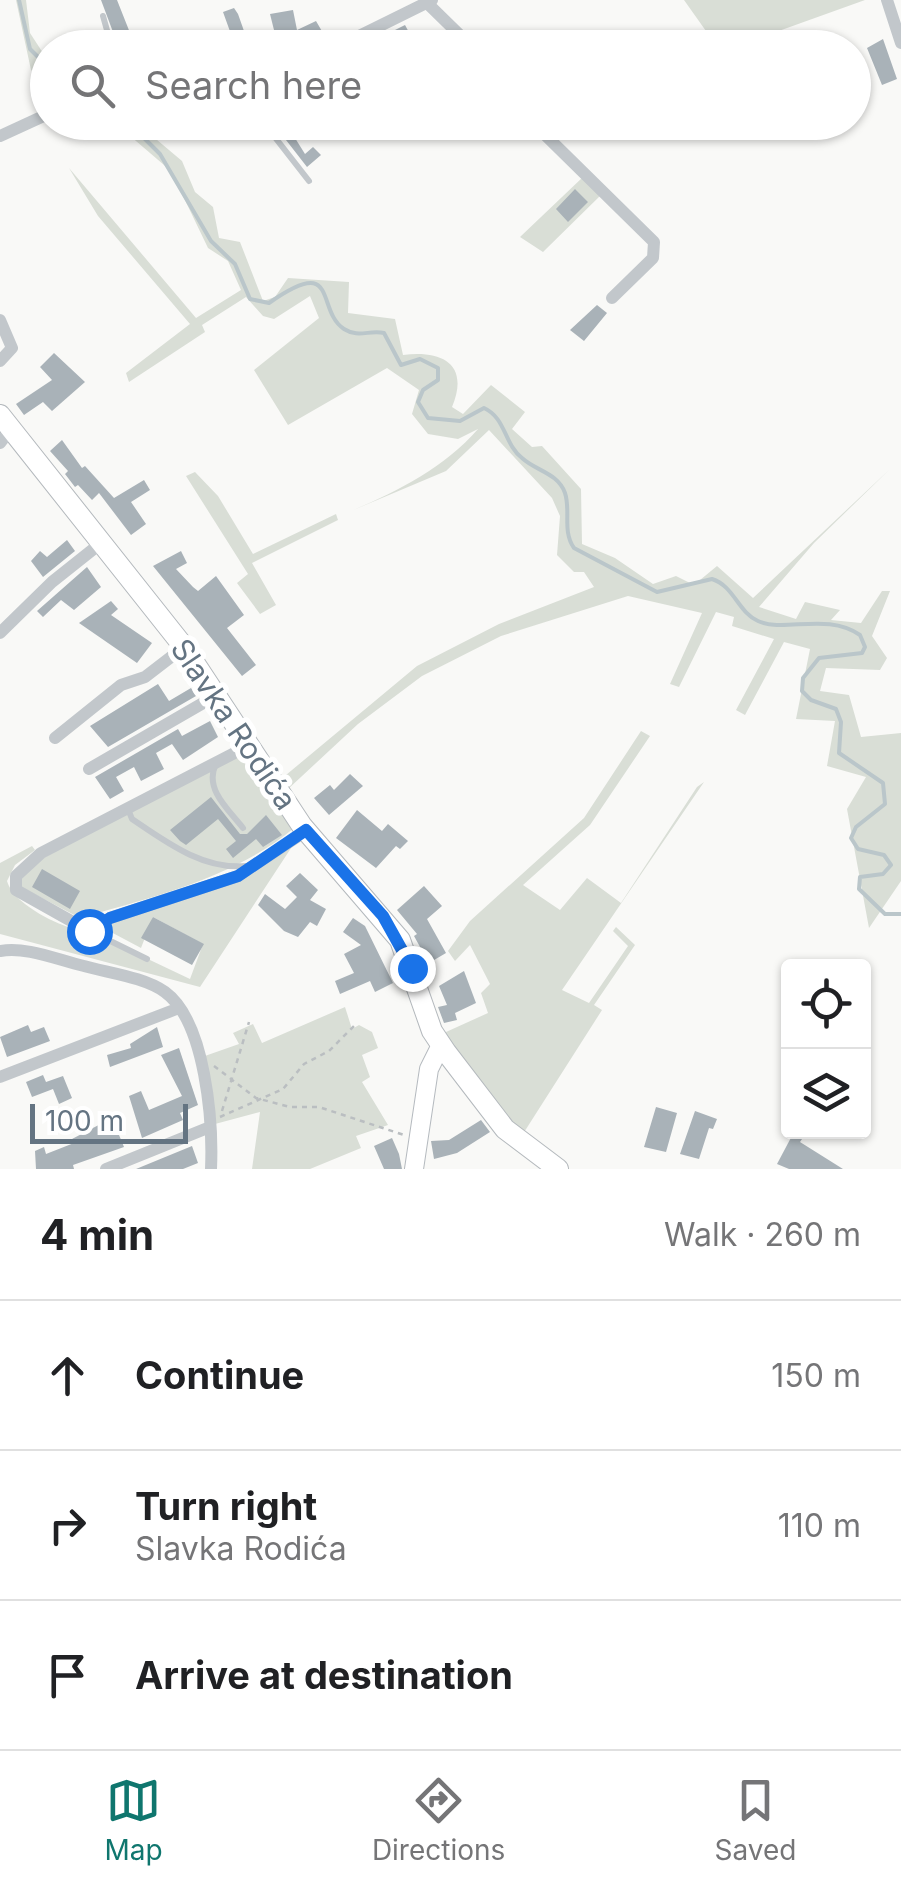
<!DOCTYPE html>
<html lang="en">
<head>
<meta charset="utf-8">
<style>
	body { margin:0; font-family:Inter,sans-serif; background:#f6f6f6; color:#202124 }
	.controls { position:absolute; right:30px; bottom:30px; display:grid; overflow:hidden; border-radius:10px; box-shadow:0 2px 8px #0004 }
	.controls button { width:90px; height:90px; display:grid; place-items:center; padding:0; border:0; border-bottom:2px solid #e0e0e0; background:#fff; color:#202124; font:50px sans-serif }
	.scale { position:absolute; left:30px; bottom:25px; width:158px; box-sizing:border-box; padding-left:10px; border:5px solid #647482; border-top:0; font-size:28px; line-height:35px; white-space:nowrap; color:#647482; -webkit-text-stroke:8px #fff; paint-order:stroke }
	.stop { position:absolute; width:30px; height:30px; margin:-22px; border:8px solid #1a73e8; border-radius:50%; background:#fff }
	.stop.end { background:#1a73e8; border-color:#fff; box-shadow:0 2px 10px #0008 }
	.list { margin:0; padding:0; list-style:none }
	h2 { display:flex; justify-content:space-between; align-items:center; height:130px; margin:0; padding:0 40px; font-size:42px }
	h2 small { font-size:32px; font-weight:400; color:#757577 }
	.list li { display:grid; grid-template-columns:65px 1fr auto; gap:30px; align-items:center; box-sizing:border-box; height:150px; padding:0 40px; border-top:2px solid #e0e0e0 }
	.list b { display:block; font-size:38px; white-space:nowrap }
	.list p { margin:0; font-size:32px; white-space:nowrap; color:#757577 }
	.list em { font-size:32px; font-style:normal; color:#757577 }
	.icon { flex:none; width:55px; height:55px; fill:none; stroke:currentColor; stroke-width:2; stroke-linecap:round; stroke-linejoin:round }
	.map { position:relative; flex:none; width:901px; height:1169px; overflow:hidden }
	.search { position:absolute; background:#fff; box-shadow:0 2px 8px #0004; left:30px; right:30px; top:30px; height:110px; display:flex; align-items:center; gap:25px; box-sizing:border-box; padding:0 35px; border-radius:55px; color:#757577; font-size:38px }
	.sheet { height:580px; background:#fff }
	nav { display:flex; justify-content:space-around; align-items:center; box-sizing:border-box; height:140px; border-top:2px solid #e0e0e0; background:#fff; font-size:28px; color:#757577 }
	nav a { display:grid; justify-items:center; gap:5px }
	nav .on { color:#0f766e }
	.map>svg:first-child { display:block }
</style>
</head>
<body>
<div class="map">
<svg width="901" height="1169" viewBox="0 0 901 1169">
	<rect width="100%" height="100%" fill="#f9f9f7"/>
	<path fill="#d9ded6" d="M16,0h10l4,33 13,20 4,-2v31l-16,-12z
		M684,0h181l-131,47 -16,1z
		M115,123h22l45,38 13,31 18,15 6,31 21,4 23,59 12,-4 13,-19 61,4 -1,31 47,6 8,36c39,-5 67,9 49,52l11,7 28,-29 34,27 -13,17 20,18 10,-1 39,43 1,55 33,14 38,26 23,-8 18,9 23,-19 36,32 137,-129 -76,74 -55,64 37,12 9,-17 35,8 -9,10 30,3 21,-32h8l-18,45 15,22 -7,12 -54,-2 -6,23 29,4 12,42 40,-4v148l-32,47 -22,-119 19,-32 -39,-11 8,-45 -39,-2 14,-70 -26,-7 -39,73 -9,-5 38,-71 -42,-13 2,-9 -18,-5 -37,75 -9,-3 32,-71 -74,-17 -127,40 -79,40 -64,48 -71,66 -7,-10 137,-114 82,-42 95,-37 -10,-15h-10l-17,-17 3,-39 -8,-18 -63,-68 -43,41 -95,40c47,-20 93,-43 127,-82l-20,10 -30,-5 -16,-20 7,-24 -32,-22 -99,57 -34,-55 65,-52 -9,-22 -36,23 -11,-3 -17,-19 -44,28 3,7 -76,50 -3,-9 64,-49 -92,-108 -29,-48 127,150 45,-28 -13,-29 -20,-13 -37,-77z
		M583,177l18,18 -58,57 -23,-15z
		M195,472l23,24 35,58 83,-40 2,6 -86,43 24,42 -16,9 -23,-31 11,-9 -62,-98z
		M641,731l9,5 -60,89 -67,60 37,25 27,-32 34,25 76,-116 7,-5 -142,208 27,13 39,-57 -15,-15 3,-4 19,18 -41,60 8,5 -81,127 -83,-106 8,1 42,-19 -7,-20 9,-9 -20,-39 -15,16 -7,-10 22,-30 114,-103z
		M242,751l52,77c-58,49 -141,69 -214,90l-59,-31 -2,-16z
		M297,839l-97,148 -200,-53v-71l32,-17 3,4 -20,15 -8,16c7,25 60,50 84,51l99,47 13,-35 -50,-27 -12,31 -32,-17 -1,-7 134,-47z
		M345,1007l7,22 7,-4 13,7 6,16 -16,7 8,22 -8,5 26,43 -32,11 5,12 -51,21h-58l8,-57 -45,12 -13,-67 37,-13 -6,-11 20,-9 9,19z"/>
	<g fill="none" stroke-linecap="round" stroke-linejoin="round">
		<path stroke="#bac6ca" stroke-width="4" d="M19,0l11,49 18,18
			M128,122l32,32 51,87 24,23 15,35 19,4c71,-50 46,7 75,26 14,9 25,1 40,4l17,32 19,-6 18,9v12l-15,10 -5,12 10,16 32,3 24,-13c22,10 20,36 38,50 14,13 36,15 43,35 6,18 -3,38 9,55l83,44 55,-13c22,7 26,33 46,42 26,12 69,-9 102,14l5,12 -3,6 -43,5 -16,20 -1,13 9,9 25,9 5,13 -2,31 44,30 2,21 -29,23 -5,11 7,11 26,6 7,10 -8,9 -23,3 -1,12 26,25h16"/>
	</g>
	<path fill="#a9b2b8" d="M101,0h16l19,48h-17z
		M234,8l4,6 12,34h-14l-13,-36z
		M293,10l4,20 19,-9 7,12 -45,13 -8,-32z
		M405,25l6,11 -17,10 -35,2z
		M883,39l14,40 -15,6 -15,-37z
		M272,122h13l20,32 8,-7 8,8 -14,12z
		M575,189l13,13 -20,20 -12,-13z
		M597,305l10,8 -23,28 -14,-11z
		M54,353l31,29 -33,29 -9,-9 -19,13 -8,-11 36,-24 -12,-13z
		M62,440l20,28 3,-2 29,32 30,-18 6,10 -19,12 15,22 -15,11 -32,-42 -7,7 -14,-15 -3,2 -10,-13 3,-3 -18,-20z
		M67,540l8,11 -32,26 -12,-16 9,-10 7,6z
		M181,551l6,12 -11,6 17,18 5,4 18,-15 28,39 -17,13 29,37 -14,11 -89,-110z
		M87,567l14,20 -27,23 -13,-10 -18,17 -6,-6z
		M111,601l7,8 -7,6 41,28 -15,20 -58,-40z
		M158,684l11,17 22,-13 5,8 -88,51 -18,-21z
		M210,721l8,16 -35,23 -11,-16 -16,9 8,16 -23,12 -7,-14 -18,10 8,14 -14,8 -15,-22 83,-48 4,7z
		M350,774l13,12 -34,29 -15,-17 16,-13 4,5z
		M211,797l29,37h7l19,-19 16,20 -19,12 -7,-8 -23,19 -7,-9 10,-8 -18,-22 -32,26 -6,-4 -10,-11z
		M357,810l25,21 6,-7 20,17 -8,8 -4,-3 -20,22 -40,-30z
		M42,869l38,22 -10,18 -38,-22z
		M300,873l18,17 -8,10 16,9 -9,17 -7,-4 -12,15 -14,-6 -26,-26 7,-11 20,15 12,-12 -11,-11z
		M424,886l18,20 -15,13 19,34 -17,10 -15,-27 3,-2 -20,-24z
		M153,917l51,27 -12,21 -51,-27z
		M353,918l12,8 28,57 -18,9 -5,-11 -30,13 -5,-13 19,-8 -10,-19 17,-9 -18,-13z
		M464,971l12,32 -21,10 2,7 -13,3 -6,-16 9,-2 -8,-19z
		M28,1025l3,7 13,-5 6,14 -43,16 -7,-20z
		M157,1027l6,20 -53,20 -3,-12 24,-7 -1,-4z
		M179,1048l19,57 -18,8 3,7 -41,18 -13,-42 12,-5 8,19 33,-14 -21,-41z
		M43,1075l3,7 17,-6 9,22 -13,6 -6,-15 -21,8 -6,-15z
		M656,1107l21,6 -11,39 -22,-5z
		M695,1111l22,8 -4,10 -4,-1 -10,31 -19,-5z
		M112,1118l12,29 -51,18 1,4h-38l-1,-18 9,-4 2,7 28,-11 -2,-4z
		M481,1120l9,12 -33,21 -23,6 -3,-18 18,-1z
		M794,1132l10,4 -4,6 43,27h-54l-12,-5z
		M392,1138l7,16 3,15h-18l-10,-23z
		M192,1146l6,17 -15,6h-47z"/>
	<g fill="none" stroke-linecap="round" stroke-linejoin="round">
		<g stroke="#b5babf" stroke-width="20">
			<path id="secondary" d="M414,1169l15,-100 12,-24"/>
		</g>
		<g stroke="#b4b9bd" stroke-width="22">
			<path id="primary" d="M0,415l184,232 118,179 98,114 32,91 14,21 59,77 53,40"/>
		</g>
		<path stroke="#babec1" stroke-width="2.5" stroke-dasharray="5 5" stroke-linecap="butt" d="M214,1066l42,32 34,9h29l85,28
			M222,1111l27,-89
			M220,1117l63,-28 21,-25 25,-13 27,-27"/>
		<path stroke="#c2c7cb" stroke-width="6" d="M103,16l9,32
			M263,122l46,59
			M215,766c-10,24 14,44 28,62
			M128,809l4,10c34,23 71,51 114,47
			M90,931l57,28"/>
		<path stroke="#c2c7cb" stroke-width="12" d="M887,0l14,43
			M426,2l47,46
			M335,48l97,-48
			M419,122l2,10
			M532,122l122,120 -1,16 -41,40
			M0,136l48,-22
			M0,320l12,28 -12,13
			M0,443l10,-13
			M0,633l52,-51 49,-39
			M55,738l66,-53 24,-8 39,-30
			M248,746l-207,107 -25,23v14l73,41 21,-13 128,-42 68,-45
			M89,769l128,-74
			M0,951c26,-5 58,9 84,15 25,7 60,11 81,26 41,30 48,131 46,177
			M0,1077l179,-69
			M106,1169l104,-42"/>
		<use href="#secondary" stroke="#fff" stroke-width="18"/>
		<use href="#primary" stroke="#fff" stroke-width="20"/>
	</g>
	<g fill="none" stroke-linecap="round" stroke-linejoin="round">
		<path stroke="#1a73e8" stroke-width="12" d="M89,931l21,-13 128,-42 68,-46 77,86 29,52"/>
	</g>
	<g text-anchor="middle" dominant-baseline="central" stroke-width="10" stroke-linejoin="round" paint-order="stroke">
		<g font-size="30" fill="#647482" stroke="#fff">
			<text transform="translate(234 724) rotate(56)">Slavka Rodića</text>
		</g>
	</g>
</svg>
<div class="controls">
<button><svg class="icon" aria-label="locate" viewBox="0 0 24 24"><circle cx="12" cy="12" r="6"/><path d="M12 2v4M12 18v4M2 12h4M18 12h4"/></svg></button>
<button><svg class="icon" aria-label="layers" viewBox="0 0 24 24"><path d="M12 4l9 5-9 5-9-5zM3 14l9 5 9-5"/></svg></button>
</div>
<div class="scale">100 m</div>
<div class="stop" style="left:89px;top:931px"></div>
<div class="stop end" style="left:412px;top:968px"></div>
<div class="search"><svg class="icon" aria-label="search" viewBox="0 0 24 24"><circle cx="10" cy="10" r="6"/><path d="M15 15l6 6"/></svg>Search here</div>
</div>
<section class="sheet">
<h2>4 min<small>Walk · 260 m</small></h2>
<ul class="list">
<li><svg class="icon" aria-label="ahead" viewBox="0 0 24 24"><path d="M12 20V5M6 11l6-6 6 6"/></svg><div><b>Continue</b></div><em>150 m</em></li>
<li><svg class="icon" aria-label="right" viewBox="0 0 24 24"><path d="M7 20v-9h11M14 6l5 5-5 5"/></svg><div><b>Turn right</b><p>Slavka Rodića</p></div><em>110 m</em></li>
<li><svg class="icon" aria-label="arrive" viewBox="0 0 24 24"><path d="M6 21V4h12l-3 4 3 4H6"/></svg><div><b>Arrive at destination</b></div></li>
</ul>
</section>
<nav>
<a class="on"><svg class="icon" aria-label="map" viewBox="0 0 24 24"><path d="M3 6l6-2 6 2 6-2v14l-6 2-6-2-6 2zM9 4v14M15 6v14"/></svg>Map</a>
<a><svg class="icon" aria-label="directions" viewBox="0 0 24 24"><path d="M12 3l9 9-9 9-9-9zM9 14v-3h6M13 9l2 2-2 2"/></svg>Directions</a>
<a><svg class="icon" aria-label="saved" viewBox="0 0 24 24"><path d="M7 4h10v16l-5-4-5 4z"/></svg>Saved</a>
</nav>
</body>
</html>
